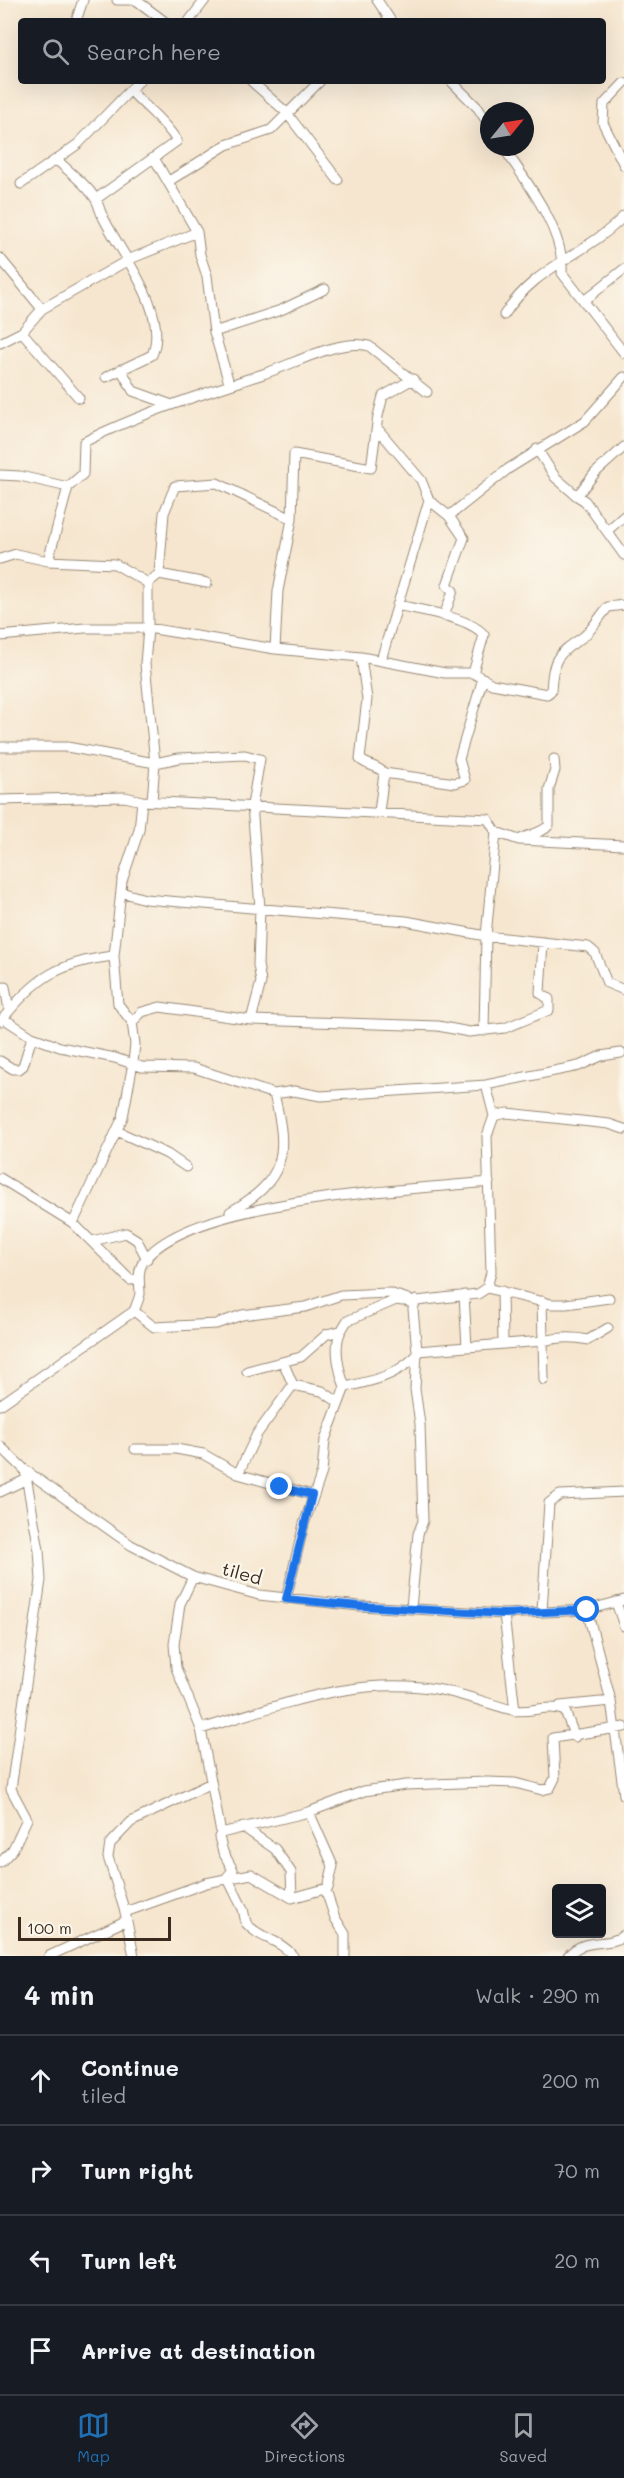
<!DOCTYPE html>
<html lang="en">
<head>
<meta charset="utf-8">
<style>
	body { margin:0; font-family:Mali,sans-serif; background:#20242c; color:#f1f3f6 }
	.controls { position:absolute; right:18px; bottom:18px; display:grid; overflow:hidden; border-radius:6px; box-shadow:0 6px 24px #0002 }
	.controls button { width:54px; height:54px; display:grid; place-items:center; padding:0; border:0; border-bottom:2px solid #363941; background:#171b24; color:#f1f3f6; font:30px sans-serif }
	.compass { position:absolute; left:480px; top:102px; width:54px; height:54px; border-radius:50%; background:#171b24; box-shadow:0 6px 24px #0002; rotate:60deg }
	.scale { position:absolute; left:18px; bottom:15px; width:153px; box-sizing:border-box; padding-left:6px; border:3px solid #3b2a1e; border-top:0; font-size:16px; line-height:21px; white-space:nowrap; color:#3b2a1e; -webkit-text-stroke:4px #fbf7ec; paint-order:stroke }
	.stop { position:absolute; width:18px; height:18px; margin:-14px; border:4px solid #1a73e8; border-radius:50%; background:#fff }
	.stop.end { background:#1a73e8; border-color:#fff; box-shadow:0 2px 6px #0008 }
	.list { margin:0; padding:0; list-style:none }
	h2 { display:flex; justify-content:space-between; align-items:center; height:78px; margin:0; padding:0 24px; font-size:26px }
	h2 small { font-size:20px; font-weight:400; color:#9ea1a6 }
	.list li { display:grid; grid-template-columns:39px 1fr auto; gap:18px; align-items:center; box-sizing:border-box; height:90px; padding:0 24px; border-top:2px solid #363941 }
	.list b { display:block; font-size:22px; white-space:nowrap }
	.list p { margin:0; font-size:20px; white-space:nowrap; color:#9ea1a6 }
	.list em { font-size:20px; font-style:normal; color:#9ea1a6 }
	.icon { flex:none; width:33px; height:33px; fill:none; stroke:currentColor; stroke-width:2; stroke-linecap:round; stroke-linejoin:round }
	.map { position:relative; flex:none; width:624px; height:1956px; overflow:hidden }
	.search { position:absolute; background:#171b24; box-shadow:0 6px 24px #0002; left:18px; right:18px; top:18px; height:66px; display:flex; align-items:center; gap:15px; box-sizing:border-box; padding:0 21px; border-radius:6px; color:#9ea1a6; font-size:22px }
	.sheet { height:438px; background:#171b24 }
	nav { display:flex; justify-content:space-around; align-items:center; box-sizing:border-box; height:84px; border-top:2px solid #363941; background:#171b24; font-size:16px; color:#9ea1a6 }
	nav a { display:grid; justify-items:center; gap:3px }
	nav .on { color:#1f6fb2 }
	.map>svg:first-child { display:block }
</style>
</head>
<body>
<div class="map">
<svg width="624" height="1956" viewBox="0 0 624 1956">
	<rect width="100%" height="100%" fill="#fbf7ec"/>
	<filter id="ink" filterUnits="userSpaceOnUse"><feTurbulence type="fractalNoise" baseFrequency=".0167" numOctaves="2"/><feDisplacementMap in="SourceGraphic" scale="12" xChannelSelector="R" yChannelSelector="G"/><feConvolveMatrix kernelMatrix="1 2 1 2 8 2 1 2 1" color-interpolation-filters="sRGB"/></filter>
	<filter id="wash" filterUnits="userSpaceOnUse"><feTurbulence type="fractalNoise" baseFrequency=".008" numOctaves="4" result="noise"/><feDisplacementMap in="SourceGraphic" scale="24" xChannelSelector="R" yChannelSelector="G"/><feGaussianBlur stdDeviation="1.35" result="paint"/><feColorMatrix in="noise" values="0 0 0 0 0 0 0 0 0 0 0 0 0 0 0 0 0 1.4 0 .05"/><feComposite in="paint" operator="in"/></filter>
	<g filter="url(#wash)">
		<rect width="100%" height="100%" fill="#f6e6cf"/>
	</g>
	<g filter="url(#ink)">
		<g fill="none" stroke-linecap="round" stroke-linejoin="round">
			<g stroke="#988876" stroke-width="11">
				<path id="minor" d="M117,0h19l28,21
					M377,0l14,21
					M76,21l7,-21
					M189,21l16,-21
					M251,81l35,31 52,68
					M451,81l27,27 11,17
					M624,83l-20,21 -1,19 21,42
					M503,147c23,34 62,84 59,126l62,80
					M154,158l43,74 3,23 7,21 7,56 15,51
					M57,160c12,12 31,25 39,40 3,5 4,12 7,17 18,37 67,95 49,138l-46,22
					M169,181l57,-36 45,-15 49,-49
					M21,184l57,-40 61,-63
					M96,199l81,-58c-13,-21 -30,-32 -46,-50
					M0,258l42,51
					M585,300l39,-31
					M504,315c32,-50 80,-58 120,-99
					M22,332l57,66
					M214,332l67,-22 44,-21
					M0,343l22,-11 20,-23 88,-50 67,-27
					M121,369l12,22 39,14
					M377,428l44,52 8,20 20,16 15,22 -17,47 6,6 -9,25
					M624,447l-29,26 -18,23 8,5 39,54
					M537,449l18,28 22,19
					M0,475l20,1 48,11
					M449,516l59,-47 77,-48 39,-44
					M607,531l17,-15
					M0,559l16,-5 32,7 67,3 33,19
					M48,561l20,-74 15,-13 1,-32 18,-9c52,-24 107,-41 161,-59 30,-9 75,-36 106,-28l58,46
					M159,574l48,9
					M148,583l11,-9 5,-61 11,-27 42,-3 75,36
					M148,583v45l-3,36 10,99 -3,38
					M397,605c22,5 73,12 87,30l-11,38
					M0,636l85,-8h63l127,21 86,8 84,16h28l19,11 55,10 4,-3c2,-33 5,-36 32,-54 9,-7 17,-21 25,-30l16,-2
					M275,649l3,-58 14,-72 2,-65 77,14 7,-52 5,-20 30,-17
					M361,657l6,42 -7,60c7,7 17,6 24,14l71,10 10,-3 -6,-21 24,-81
					M381,660l48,-160
					M0,747h67l88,16 24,-5 66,-3 15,4 -8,46 8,103 -2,57 3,17 -10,38
					M0,800l125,-3 17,4 346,18 8,13 -10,104 -2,95
					M379,812l5,-39
					M496,832l23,8 105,5
					M519,840c9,-6 23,-6 30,-15v-36l6,-19 -1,-11
					M121,892l24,7 261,22 80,15 102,11 7,6 12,30 17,7
					M5,987l4,23
					M3,1018l29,19 28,10 55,11 27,9 52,1 80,26 20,-3 27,5 165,-11 93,-19 22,-10 20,-3
					M1,1021c34,-43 58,-59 113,-65
					M132,1022l10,-10 18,-5 91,13 187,6 31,6 36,-4 44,-18v-11l-9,-6 3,-51
					M0,1061l13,8h6l4,-3 9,-29
					M494,1116l13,-3 102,11 15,5
					M117,1131l50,23 19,13
					M0,1178l73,45 57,57 9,-1
					M230,1212c56,-32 59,-58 44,-118
					M73,1223l50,-106 10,-54 2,-19 -3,-22 -14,-18 -4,-48 8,-75 17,-51 3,-29
					M92,1241l34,-8 11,7 10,19
					M487,1288l64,16h15l43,-6
					M502,1291l1,53
					M464,1295l3,52
					M542,1301l2,79
					M134,1311l20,16 62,-3 26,-9 63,-8 36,-12 48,-2 19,6v3l70,-8 9,-6 4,-16 -4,-136 7,-20 -8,-31
					M417,1351l126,-10c16,-4 29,-5 45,-1l20,-12
					M284,1364l9,21 29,6 16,11
					M247,1371l54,-14 26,-23 14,-3 6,-10 49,-21 7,1
					M345,1387c27,-6 49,-10 70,-30
					M0,1405l134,-94c2,-5 5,-12 6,-17 0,-11 -3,-22 3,-32 44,-64 270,-72 346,-80
					M0,1446l25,24 106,75 62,32 66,18 100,11 145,8 83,-4 37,-10
					M135,1449h41l27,5 35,20 74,21
					M238,1474l19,-40 36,-49
					M0,1492l27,-13
					M193,1577l-13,27 -6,40 2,24 25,61 20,104 88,-21 55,-21 42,-6 81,-3 28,1 27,7 8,-2 5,-10 -2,-40 71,-11
					M286,1599l18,-75 18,-52 3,-32 20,-53c-6,-16 -12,-41 -4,-56
					M616,1602l8,24
					M411,1608l7,-74 5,-13 -3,-97 -5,-35 2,-38 -4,-42 3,-9
					M587,1610l24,91 13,94
					M542,1611l7,-108 11,-8 64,-3
					M504,1614l11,97
					M560,1706l51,-5
					M201,1729c80,-24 160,-56 245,-38 22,5 44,13 66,19 18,4 35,-7 53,1l10,26
					M243,1827l32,22 16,23 1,26
					M221,1833l-2,4 4,15 10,18 -6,7 16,32 3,14c13,16 34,16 47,33
					M0,1863l13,-14 14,-30 -16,-30 30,-209 -2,-30 -14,-80
					M326,1891l9,27 10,16v22
					M292,1898l36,-10 5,-22 -24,-54
					M125,1912l81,-29 45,-9 41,24
					M49,1956l76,-35
					M134,1956l-9,-44 -17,-55 2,-13 21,-22 80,-39
					M568,1956c16,-20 41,-8 56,-21"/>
			</g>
			<use href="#minor" stroke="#fff" stroke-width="9"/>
		</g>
	</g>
	<g fill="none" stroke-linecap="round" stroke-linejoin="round" filter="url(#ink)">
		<path stroke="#1a73e8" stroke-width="8" d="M280,1487l32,8 -26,104 73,7 145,8 83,-4"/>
	</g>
	<g text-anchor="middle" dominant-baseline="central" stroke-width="4.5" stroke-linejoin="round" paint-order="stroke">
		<g font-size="18" fill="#3b2a1e" stroke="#fbf7ec">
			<text transform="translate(242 1573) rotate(15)">tiled</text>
		</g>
	</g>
</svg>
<div class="controls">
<button><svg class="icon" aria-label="layers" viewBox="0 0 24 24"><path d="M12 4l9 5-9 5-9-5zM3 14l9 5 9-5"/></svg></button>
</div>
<svg class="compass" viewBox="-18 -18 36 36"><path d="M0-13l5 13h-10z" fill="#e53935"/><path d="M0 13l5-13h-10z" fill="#9ea1a6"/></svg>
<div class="scale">100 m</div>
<div class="stop" style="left:587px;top:1610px"></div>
<div class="stop end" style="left:280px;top:1487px"></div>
<div class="search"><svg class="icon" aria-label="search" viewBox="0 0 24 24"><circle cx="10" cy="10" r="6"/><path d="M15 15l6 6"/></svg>Search here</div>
</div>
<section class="sheet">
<h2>4 min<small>Walk · 290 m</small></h2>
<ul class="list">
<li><svg class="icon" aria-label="ahead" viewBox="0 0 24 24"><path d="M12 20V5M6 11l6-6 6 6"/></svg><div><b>Continue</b><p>tiled</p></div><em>200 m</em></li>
<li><svg class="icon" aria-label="right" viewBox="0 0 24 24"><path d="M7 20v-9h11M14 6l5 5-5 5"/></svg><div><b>Turn right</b></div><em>70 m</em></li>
<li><svg class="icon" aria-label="left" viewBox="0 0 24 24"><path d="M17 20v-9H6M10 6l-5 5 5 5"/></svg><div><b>Turn left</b></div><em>20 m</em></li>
<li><svg class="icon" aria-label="arrive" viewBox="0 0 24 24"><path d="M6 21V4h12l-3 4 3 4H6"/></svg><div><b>Arrive at destination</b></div></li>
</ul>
</section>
<nav>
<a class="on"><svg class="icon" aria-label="map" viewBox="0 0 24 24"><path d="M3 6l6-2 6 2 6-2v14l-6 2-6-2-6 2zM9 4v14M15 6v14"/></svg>Map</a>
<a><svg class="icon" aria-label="directions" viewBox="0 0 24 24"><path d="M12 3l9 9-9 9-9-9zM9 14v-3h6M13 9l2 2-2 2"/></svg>Directions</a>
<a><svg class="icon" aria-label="saved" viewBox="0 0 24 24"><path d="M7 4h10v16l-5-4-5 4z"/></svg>Saved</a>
</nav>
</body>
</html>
